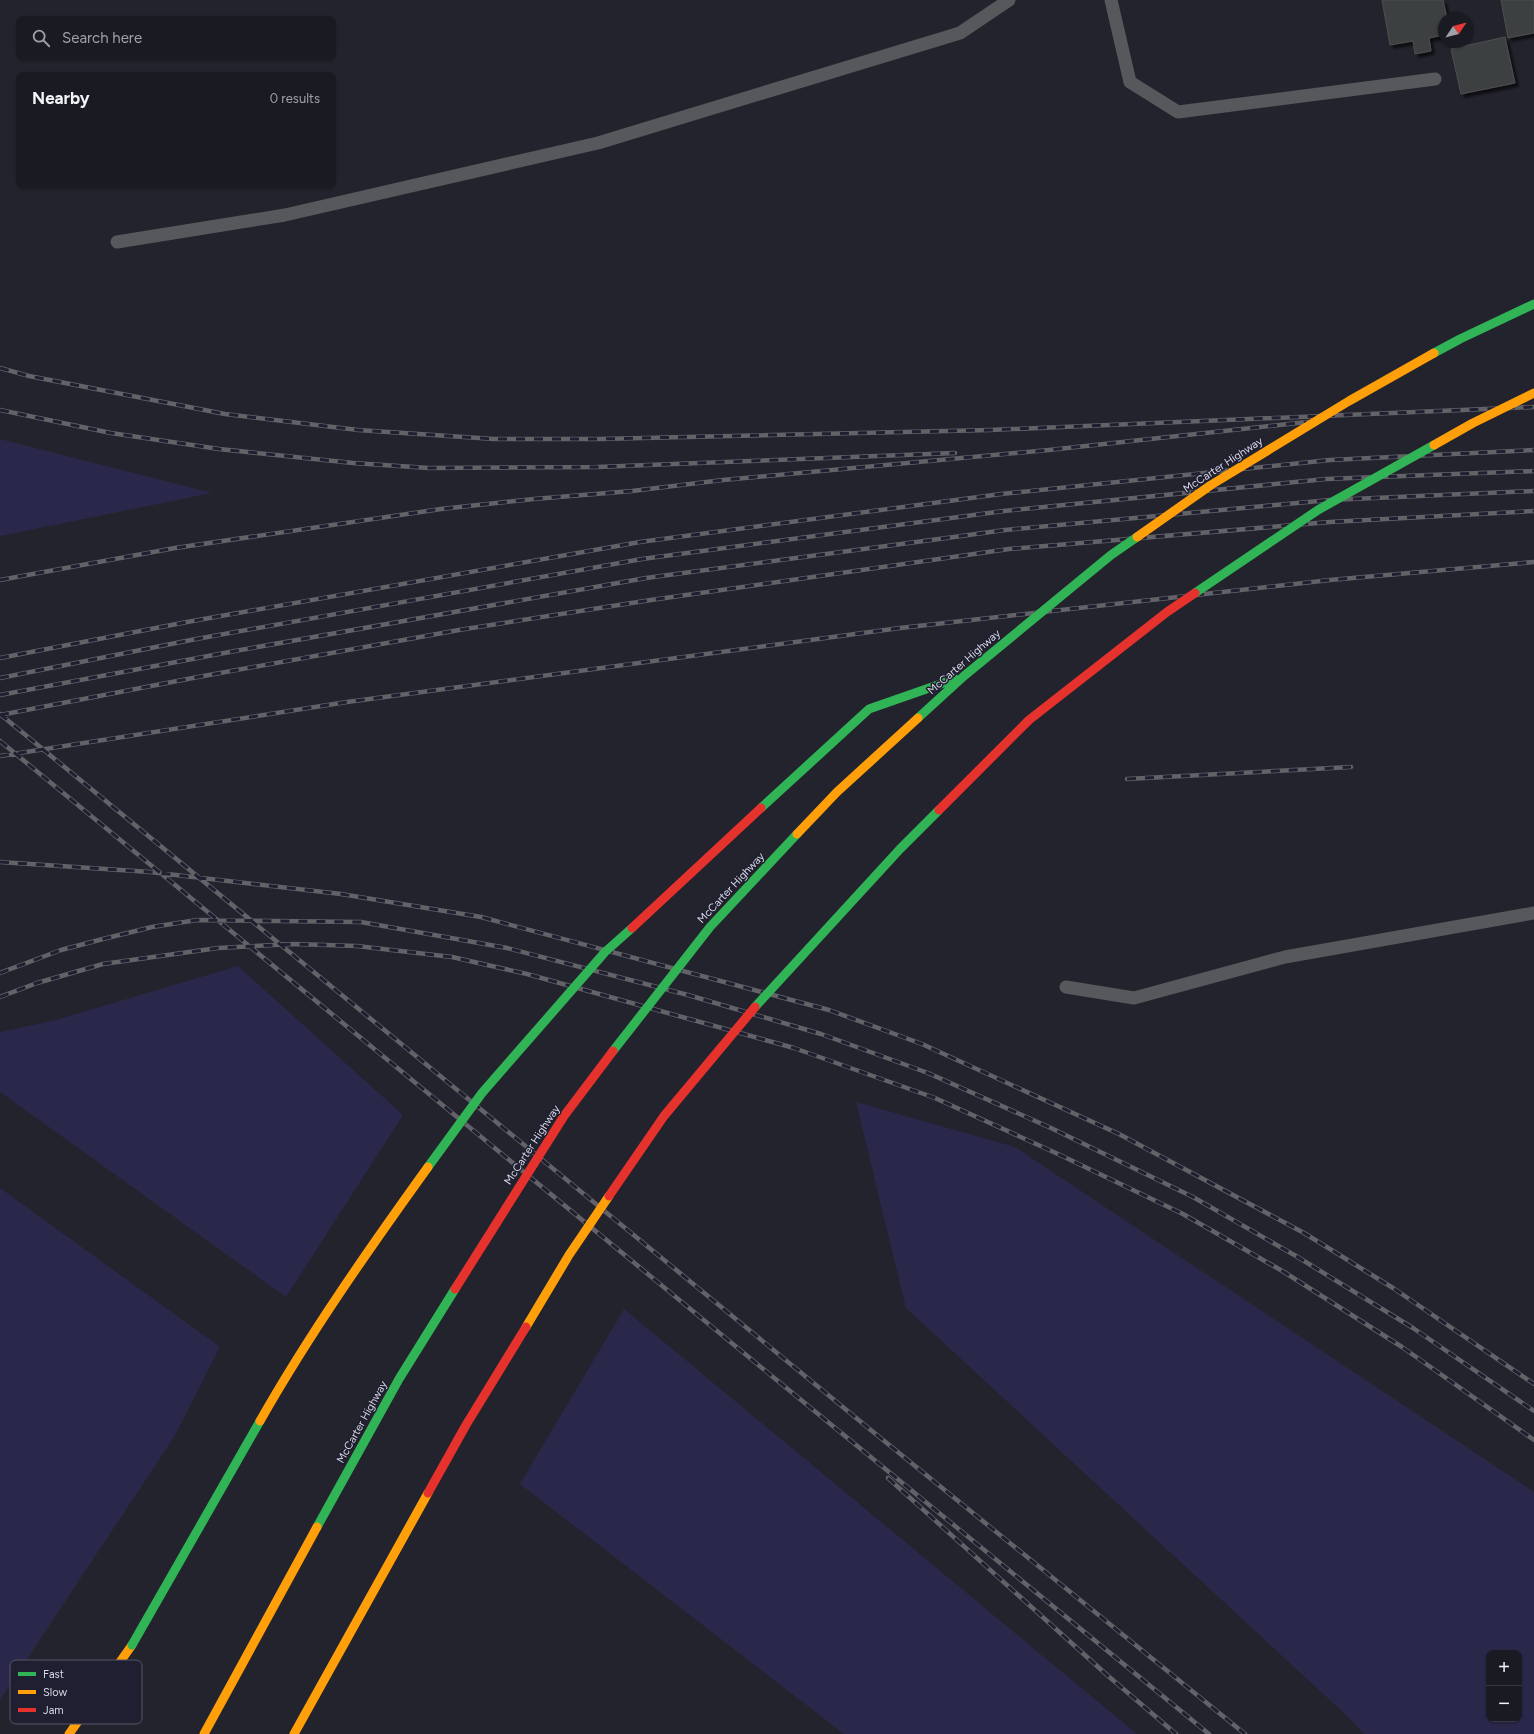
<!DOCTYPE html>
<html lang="en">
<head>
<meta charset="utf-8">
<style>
	body { margin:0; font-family:Figtree,sans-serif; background:#23232a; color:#f1f3f6 }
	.controls { position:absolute; right:12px; bottom:12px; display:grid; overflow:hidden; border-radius:8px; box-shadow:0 1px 3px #0004 }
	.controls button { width:36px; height:36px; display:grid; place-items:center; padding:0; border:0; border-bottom:1px solid #383840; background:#1a1a22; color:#f1f3f6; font:20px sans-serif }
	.compass { position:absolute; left:1438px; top:12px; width:36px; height:36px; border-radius:50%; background:#1a1a22; box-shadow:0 1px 3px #0004; rotate:55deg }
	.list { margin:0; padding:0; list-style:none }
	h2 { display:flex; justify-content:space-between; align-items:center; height:52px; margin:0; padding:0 16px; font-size:17px }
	h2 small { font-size:13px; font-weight:400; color:#9fa1a5 }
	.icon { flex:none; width:22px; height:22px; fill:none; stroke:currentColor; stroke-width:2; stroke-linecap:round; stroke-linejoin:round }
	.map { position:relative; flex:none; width:1534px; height:1734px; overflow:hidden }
	.search { position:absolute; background:#1a1a22; box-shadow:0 1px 3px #0004; left:16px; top:16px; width:320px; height:44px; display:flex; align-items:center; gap:10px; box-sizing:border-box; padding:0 14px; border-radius:8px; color:#9fa1a5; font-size:15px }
	.panel { position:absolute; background:#1a1a22; box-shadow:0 1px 3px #0004; left:16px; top:72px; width:320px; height:116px; border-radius:8px }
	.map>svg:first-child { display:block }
</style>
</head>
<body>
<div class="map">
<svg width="1534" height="1734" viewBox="0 0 1534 1734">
	<defs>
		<filter id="shadow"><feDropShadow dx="3.5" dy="3.5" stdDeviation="1" flood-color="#0009"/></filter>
	</defs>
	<rect width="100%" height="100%" fill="#23232d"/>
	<path fill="#2a284a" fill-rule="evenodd" d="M0,439l212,54 -212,43z
		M238,966l165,149 -117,182 -286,-205v-60l56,-12z
		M856,1102l159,45 519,345v242h-170l-18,-19 -440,-407zM1489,1653h30v66h-30z
		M0,1188l220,159 -46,90 -174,263z
		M624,1309l513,425h-293l-324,-250z"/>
	<path fill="#3e4041" stroke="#4d4e4f" filter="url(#shadow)" d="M1382,0h61l4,18h-3v17l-15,3 2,13 -16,3 -2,-13 -23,4z
		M1501,0h33v33l-26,5z
		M1505,37l10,46 -54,11 -10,-45z"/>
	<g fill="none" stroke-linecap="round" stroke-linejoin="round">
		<path stroke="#57585c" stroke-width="13" d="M1111,0l19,82 48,30 257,-33
			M117,242l168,-27 313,-72 362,-110 49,-33
			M1066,987l68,11 151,-41 249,-44"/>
		<path stroke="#ff9f0a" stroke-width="9" d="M69,1734l63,-89"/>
		<g stroke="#626268" stroke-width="4.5">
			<path id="rail" d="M0,368l29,8 196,38 133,16 136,9h105l391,-9 544,-23
				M0,410l111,23 108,16 134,14 76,5 168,-1 358,-14
				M0,580l175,-32 266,-39 93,-10 98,-8 91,-11 326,-30 258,-28
				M0,658l187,-36 453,-80 361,-48 329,-34 204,-10
				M0,678l191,-38 451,-81 362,-48 322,-32 208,-8
				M0,695l235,-44 411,-73 308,-41 51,-7 325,-30 204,-9
				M0,714l872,717 373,303
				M0,715l198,-38 261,-47 192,-30 358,-51 321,-27 204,-11
				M0,741l773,636 436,357
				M0,756l347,-54 553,-74 430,-48 204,-18
				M1127,779l224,-12
				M0,862l150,10 191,22 140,23 348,93 93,34 197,90 185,99 89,55 141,96
				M0,973l61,-23 42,-11 49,-12 45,-7 164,2 146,26 181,47 133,39 107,39 123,55 142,69 103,59 117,72 121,83
				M0,997l37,-14 66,-19 115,-16 76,-4 63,2 95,11 75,17 267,74 141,50 123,56 125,60 101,58 118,75 132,93
				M888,1478l219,197 69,59"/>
		</g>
		<use href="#rail" stroke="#1f1f31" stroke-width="3" stroke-dasharray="9" stroke-linecap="butt"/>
		<path stroke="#30b455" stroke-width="9" d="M1434,353l26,-14 74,-35
			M1195,593l123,-83 116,-65
			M918,718l46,-42 147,-121 26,-18
			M761,808l108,-99 86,-30
			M755,1007l145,-158 39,-39
			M613,1051l97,-124 87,-93
			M428,1167l54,-74 123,-141 27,-24
			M317,1527l82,-148 56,-90
			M132,1645l128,-224"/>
		<path stroke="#ff9f0a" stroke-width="9" d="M1434,445l39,-22 61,-30
			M1137,537l74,-52 138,-84 85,-48
			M797,834l40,-42 81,-74
			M526,1327l43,-72 40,-59
			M260,1421c50,-88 109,-172 168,-254
			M204,1734l113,-207
			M294,1734l134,-241"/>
		<path stroke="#e5322d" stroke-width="9" d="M939,810l90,-90 138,-108 28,-19
			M632,928l129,-120
			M609,1196l55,-80 91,-109
			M455,1289l109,-173 49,-65
			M428,1493l38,-68 60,-98"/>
	</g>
	<g text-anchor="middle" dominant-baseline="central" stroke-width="3" stroke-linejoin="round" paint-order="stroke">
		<g font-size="11" fill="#d8d9e5" stroke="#1f1f31">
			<text transform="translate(1223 465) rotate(-33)">McCarter Highway</text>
			<text transform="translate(964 662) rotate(-41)">McCarter Highway</text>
			<text transform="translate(731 888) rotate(-47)">McCarter Highway</text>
			<text transform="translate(532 1145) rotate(-57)">McCarter Highway</text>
			<text transform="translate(362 1422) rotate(-61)">McCarter Highway</text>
		</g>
	</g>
	<rect x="10" y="1660" width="132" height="64" rx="6" fill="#1f1f31" stroke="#565767" stroke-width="1"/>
	<rect x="18" y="1672" width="18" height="4" fill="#30b455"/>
	<rect x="18" y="1690" width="18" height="4" fill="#ff9f0a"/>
	<rect x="18" y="1708" width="18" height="4" fill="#e5322d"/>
	<g font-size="11" fill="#d8d9e5">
		<text x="43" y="1678">Fast</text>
		<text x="43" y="1696">Slow</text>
		<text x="43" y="1714">Jam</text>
	</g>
</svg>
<div class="controls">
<button>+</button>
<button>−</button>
</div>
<svg class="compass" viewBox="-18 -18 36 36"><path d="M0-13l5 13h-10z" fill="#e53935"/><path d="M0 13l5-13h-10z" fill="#9fa1a5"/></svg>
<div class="search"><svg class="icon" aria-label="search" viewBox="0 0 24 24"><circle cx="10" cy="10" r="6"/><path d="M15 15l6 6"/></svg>Search here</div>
<section class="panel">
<h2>Nearby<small>0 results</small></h2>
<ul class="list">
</ul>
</section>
</div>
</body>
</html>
